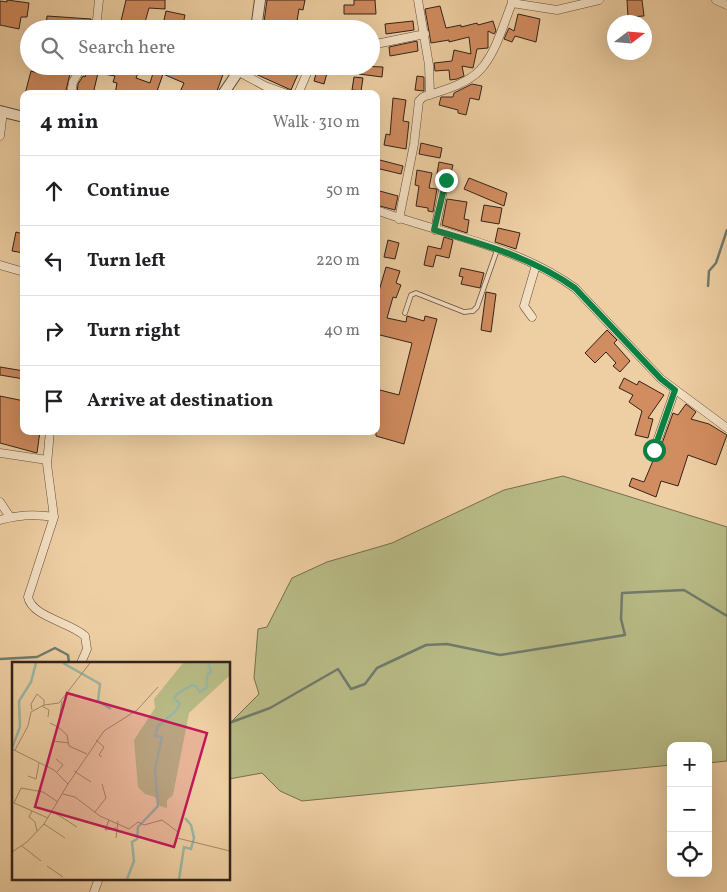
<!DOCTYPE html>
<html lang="en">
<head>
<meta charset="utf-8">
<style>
	body { margin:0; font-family:Vollkorn,serif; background:#f2f2f2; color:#202124 }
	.controls { position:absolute; right:15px; bottom:15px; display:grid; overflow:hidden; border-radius:10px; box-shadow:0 5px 20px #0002 }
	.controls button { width:45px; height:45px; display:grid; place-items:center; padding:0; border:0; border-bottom:1px solid #e0e0e0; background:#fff; color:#202124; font:25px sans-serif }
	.compass { position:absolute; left:607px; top:15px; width:45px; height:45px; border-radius:50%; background:#fff; box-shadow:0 5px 20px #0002; rotate:74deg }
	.stop { position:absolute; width:15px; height:15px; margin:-11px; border:4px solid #0b8043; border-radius:50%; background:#fff }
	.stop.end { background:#0b8043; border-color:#fff; box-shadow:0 1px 5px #0008 }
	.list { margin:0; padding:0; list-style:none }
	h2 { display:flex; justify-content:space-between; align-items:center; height:65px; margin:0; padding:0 20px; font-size:21px }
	h2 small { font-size:16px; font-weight:400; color:#757577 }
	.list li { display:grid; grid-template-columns:32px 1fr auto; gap:15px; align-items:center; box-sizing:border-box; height:70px; padding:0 20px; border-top:1px solid #e0e0e0 }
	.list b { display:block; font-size:19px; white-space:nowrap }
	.list em { font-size:16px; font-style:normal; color:#757577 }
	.icon { flex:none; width:28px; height:28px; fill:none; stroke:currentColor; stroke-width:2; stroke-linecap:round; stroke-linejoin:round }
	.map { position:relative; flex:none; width:727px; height:892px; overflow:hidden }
	.search { position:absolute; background:#fff; box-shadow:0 5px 20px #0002; left:20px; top:20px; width:360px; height:55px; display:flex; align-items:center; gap:12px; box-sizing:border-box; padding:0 18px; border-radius:28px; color:#757577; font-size:19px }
	.panel { position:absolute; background:#fff; box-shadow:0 5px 20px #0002; left:20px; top:90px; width:360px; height:345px; border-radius:10px }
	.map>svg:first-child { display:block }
</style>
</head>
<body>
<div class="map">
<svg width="727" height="892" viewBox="0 0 727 892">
	<rect width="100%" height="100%" fill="#eecfa3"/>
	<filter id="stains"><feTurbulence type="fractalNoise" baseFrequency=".004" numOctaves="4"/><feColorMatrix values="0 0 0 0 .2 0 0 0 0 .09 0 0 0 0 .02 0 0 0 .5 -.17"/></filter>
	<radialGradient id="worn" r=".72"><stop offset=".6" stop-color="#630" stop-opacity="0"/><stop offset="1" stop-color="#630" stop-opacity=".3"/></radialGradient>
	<path fill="#b8bb86" stroke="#766e50" d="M563,476l164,51v234l-19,2v-17h-37v19l-369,36 -22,-10 -18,-18 -33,6v-55l30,-30 -5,-16 4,-49 9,-2 25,-49 35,-16 65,-19 112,-53z"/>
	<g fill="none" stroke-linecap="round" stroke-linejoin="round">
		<path stroke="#707b6d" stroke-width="2.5" d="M708,286l1,-15 7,-8 11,-33
			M0,659l37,-2 18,-9 13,7 1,8
			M229,723l41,-15 68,-39 13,20 14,-5 12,-16 49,-23 21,-1 53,11 125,-20 -4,-16 1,-26 62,-3 43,26"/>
	</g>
	<path fill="#d18c5f" stroke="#33221a" d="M7,0l22,3 -2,14h-6l-2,12 -19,-4v-24l7,1z
		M126,0h39v9l-16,-1 -6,21h-21l1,-7 -2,-1z
		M267,0h38l-2,10 -4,-1 -3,18 -32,-5z
		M354,0h21l1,14h-32v-9h10z
		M627,0h15l2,16 -16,1z
		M440,6l6,22 15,-3v2l16,-4 1,2 15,-4 3,10 -2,3 -6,-3v17l-11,1 -4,19 -11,-2 2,10 -7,3 -7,1 -1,-10 -14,1 -1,-8 18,-2 2,-11 17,4 -2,-17 -20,5v-2l-18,3 -6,-34z
		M166,11l19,4 -3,14h-20z
		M518,14l22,5 -4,23 -21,-6 -3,6 -8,-3 5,-11 5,3z
		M47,16l44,3 -1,10h-44z
		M413,21l1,9 -28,4 -1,-10z
		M417,41l1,10 -28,5 -1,-9z
		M41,66l11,4 2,-4h18l-7,28h-40l6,-23 7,2z
		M88,66h53l-5,12 14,5 4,-13 -9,-4h81l-10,28 -12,-2v2h-25l5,-11 -21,-9 -7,20h-41l2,-11 -4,-1 2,-6 -17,-3 -5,21h-16l1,-10 5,-8 2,1z
		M253,66h27l18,8 -7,16 -40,-18z
		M360,66l23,1 -1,10 -23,-3z
		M317,70l10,3 -3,11 -10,-3z
		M417,76l7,1v14l-9,-1z
		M354,77l9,1 -2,13 -9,-1z
		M472,84l10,2 -3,14 -9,-2 -4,17 -8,-2v-3l-19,-5 2,-8h12l1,-4z
		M393,98l13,2 -3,21 6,1 -3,27 -22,-4 2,-11 4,1z
		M421,143l21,5 -2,10 -21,-4z
		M376,159l27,7 -2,8 -25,-6z
		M439,162l14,3 -3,12 -13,-3z
		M417,170l15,3 -3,15 8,1 -4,23 -5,-1v-3l-12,-2 3,-20 -4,-1z
		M469,178l38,15 -3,13 -40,-17z
		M376,190l22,6 -3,14 -19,-5z
		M447,199l20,3 -3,17 5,1 -2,13 -25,-8z
		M484,205l18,3 -3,16 -18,-3z
		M498,228l22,5 -4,16 -21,-7z
		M16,232l7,2 1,19 -12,-2z
		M444,237l9,3 -4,18 -13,-3 -3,12 -9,-2 4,-19 13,3z
		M388,240l11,3 -4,16 -11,-2z
		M386,267l14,4 -4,12 5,2 -5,13 -3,-1 -6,21 19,4 1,-6 17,5 1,-5 12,3 -33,125 -28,-8v-47l23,6 13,-52 -36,-9v-33z
		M461,268l23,5 -4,15 -19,-4 2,-7 -4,-1z
		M486,292l10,2 -5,38 -10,-2z
		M607,330l10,10 -3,3 16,18 -10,11 -7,-6 3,-3 -10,-11 -11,11 -10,-10z
		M0,367l24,4v8l-24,-4z
		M624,378l13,7 2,-4 25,14 -16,23 5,1 -5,19 -13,-3 7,-24 -13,-9 4,-7 -14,-7z
		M0,396l24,5v30h16l-3,22 -37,-10z
		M686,404l10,8 -5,7 18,5 18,11 -11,30 -28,-10 -10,31 -17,-5 -5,16 -27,-11 3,-8 12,4 11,-26 4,-4 14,-39 5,2z"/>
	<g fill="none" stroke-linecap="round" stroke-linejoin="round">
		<g stroke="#624d3c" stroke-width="5.5">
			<path id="service" d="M405,313l6,-18 5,-2 48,19 9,-1 4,-4 20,-57"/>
		</g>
		<g stroke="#624d3c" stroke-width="9">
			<path id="minor" d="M418,0l11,65 1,30
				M512,0v3l45,7 42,-10
				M716,0l11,5
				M96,29l3,-29
				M371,45l54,-11
				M239,72l26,14 22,8
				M71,94l2,-12 9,-16
				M298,94l12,-28
				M0,136l3,-25
				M376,210c66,24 141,36 199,78l86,91 66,49
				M399,219l15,-75 5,-43 4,-4c18,-6 43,-12 57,-27 16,-17 23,-45 32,-67
				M435,230l10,-50
				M0,265l24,7
				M532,317l-8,-11 12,-41
				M50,431l-3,33 7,53 -26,80c4,20 42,25 57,39l2,13 -6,14
				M654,450l21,-60
				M0,453l47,7
				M0,502l10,15
				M0,520c17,-5 37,-6 54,-3
				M94,892l5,-14"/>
		</g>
		<g stroke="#624d3c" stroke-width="12">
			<path id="tertiary" d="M256,29l4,-29
				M223,94l19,-28
				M0,111l24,6"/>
		</g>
		<use href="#service" stroke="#f4e0c3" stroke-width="4"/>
		<use href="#minor" stroke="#f4e0c3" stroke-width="8"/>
		<use href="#tertiary" stroke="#f4e0c3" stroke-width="10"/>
	</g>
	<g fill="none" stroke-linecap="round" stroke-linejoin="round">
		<path stroke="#0b8043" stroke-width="6" d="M446,180l-12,50c49,14 99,28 141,58l86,91 14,11 -21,60"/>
	</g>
	<g transform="translate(12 662)">
		<rect width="218" height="218" fill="#eecfa3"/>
		<path d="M171,1h46v13l-40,37 -16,82 -6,5v8l-7,-2 -5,-9 -10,-3 -7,-7 -4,-47 21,-32 -1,-9z" fill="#b8bb86"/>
		<path fill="none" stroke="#99b6a4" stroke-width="2.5" d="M51,1l37,21 -2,17 13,8M0,86l8,-21 -1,-26 12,-19 5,-19M115,217l7,-18 -2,-19 5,-3 1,-12 20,-21 -3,-37 7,-32 -7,-1 3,-10 17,-14 5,-8 -6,-6 3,-4 15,-9 4,1 4,6 7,-5v-11l4,-5 -3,-8M167,217l5,-32 7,2 3,-11 -3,-13 -6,-7"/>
		<path fill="none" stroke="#a38a6c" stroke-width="1" d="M30,44l7,4 -1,7M20,48l-1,-6 6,-10 7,6v5M38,61l8,4 4,-26M46,65l9,8 2,11 18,8M84,78l8,7 -5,8 3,2M41,79l16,2M0,87l42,21 14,14 -24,40 -17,18 -15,10M3,88l13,-24 3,-14 13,-7 15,-2 31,-40M44,97l7,6 -6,7M62,109l17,11M16,114l8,3 3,-16M56,122l36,-53 33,-21 21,-23M51,132l12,3 25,19 29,13 9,-7 6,3 18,-5 16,12 -1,6 53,13M20,149l-3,6 6,5 2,9M40,149l25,16M83,150l11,-14 -4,-14M36,156l-34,-15 7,-15 22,4 15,10M97,158l-4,10 11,-2M32,162l21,14M104,176l2,-17M10,184l19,15M35,204l16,11"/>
		<path fill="#c2185b" fill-opacity="0.15" stroke="#c2185b" stroke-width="2.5" d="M55,31l140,40 -33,114 -139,-40z"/>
		<rect width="218" height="218" fill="none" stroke="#33221a" stroke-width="2.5"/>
	</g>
	<rect width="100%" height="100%" filter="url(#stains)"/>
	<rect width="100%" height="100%" fill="url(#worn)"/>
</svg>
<div class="controls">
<button>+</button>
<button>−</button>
<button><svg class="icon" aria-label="locate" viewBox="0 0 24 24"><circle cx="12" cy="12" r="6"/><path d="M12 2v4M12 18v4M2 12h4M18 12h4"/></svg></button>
</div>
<svg class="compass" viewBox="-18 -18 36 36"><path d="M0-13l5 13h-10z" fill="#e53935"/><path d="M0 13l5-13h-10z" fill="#757577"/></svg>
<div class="stop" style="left:654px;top:450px"></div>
<div class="stop end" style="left:446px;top:180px"></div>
<div class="search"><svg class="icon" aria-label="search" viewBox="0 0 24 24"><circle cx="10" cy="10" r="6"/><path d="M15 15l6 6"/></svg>Search here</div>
<section class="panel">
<h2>4 min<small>Walk · 310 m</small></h2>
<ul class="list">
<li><svg class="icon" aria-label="ahead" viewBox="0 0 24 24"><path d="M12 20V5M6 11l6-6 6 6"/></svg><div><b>Continue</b></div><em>50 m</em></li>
<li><svg class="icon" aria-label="left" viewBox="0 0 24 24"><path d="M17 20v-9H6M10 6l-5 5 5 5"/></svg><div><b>Turn left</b></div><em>220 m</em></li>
<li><svg class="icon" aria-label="right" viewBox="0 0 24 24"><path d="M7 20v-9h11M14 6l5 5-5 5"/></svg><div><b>Turn right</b></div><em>40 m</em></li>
<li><svg class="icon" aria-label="arrive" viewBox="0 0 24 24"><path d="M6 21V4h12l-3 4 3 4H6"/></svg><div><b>Arrive at destination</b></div></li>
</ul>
</section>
</div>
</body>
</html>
